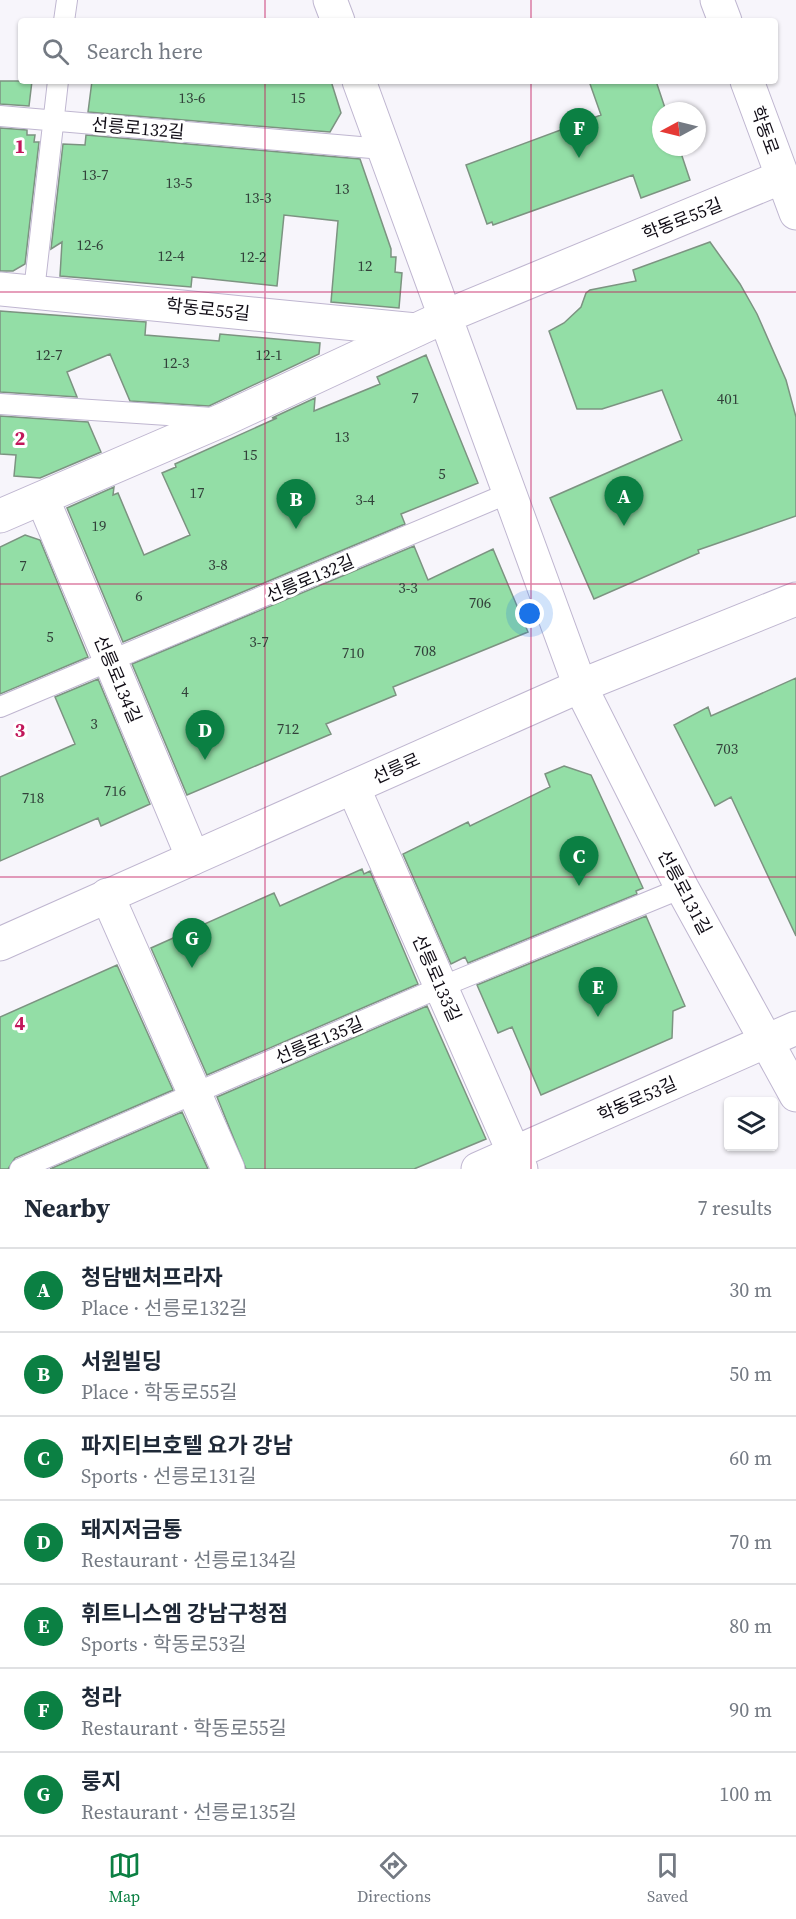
<!DOCTYPE html>
<html lang="en">
<head>
<meta charset="utf-8">
<style>
	body { margin:0; font-family:"Source Serif 4","Noto Sans KR",serif; background:#f2f2f3; color:#1f2937 }
	.controls { position:absolute; right:18px; bottom:18px; display:grid; overflow:hidden; border-radius:6px; box-shadow:0 2px 4px #0004 }
	.controls button { width:54px; height:54px; display:grid; place-items:center; padding:0; border:0; border-bottom:2px solid #e0e1e3; background:#fff; color:#1f2937; font:30px sans-serif }
	.compass { position:absolute; left:652px; top:102px; width:54px; height:54px; border-radius:50%; background:#fff; box-shadow:0 2px 4px #0004; rotate:263deg }
	.you { position:absolute; left:530px; top:614px; width:21px; height:21px; margin:-15px; border:4px solid #fff; border-radius:50%; background:#1a73e8; box-shadow:0 0 0 9px #1a73e833 }
	.badge { display:grid; place-items:center; width:39px; height:39px; border-radius:50%; background:#0b8043; color:#fff; font-size:20px; font-weight:700 }
	.pin { position:absolute; translate:-50% -50px; filter:drop-shadow(0 2px 3px #0008) }
	.pin::after { content:''; position:absolute; top:32px; width:21px; height:18px; background:inherit; clip-path:polygon(0 0,100% 0,50% 100%) }
	.list { margin:0; padding:0; list-style:none }
	h2 { display:flex; justify-content:space-between; align-items:center; height:78px; margin:0; padding:0 24px; font-size:26px }
	h2 small { font-size:20px; font-weight:400; color:#747a83 }
	.list li { display:grid; grid-template-columns:39px 1fr auto; gap:18px; align-items:center; box-sizing:border-box; height:84px; padding:0 24px; border-top:2px solid #e0e1e3 }
	.list b { display:block; font-size:22px; white-space:nowrap }
	.list p { margin:0; font-size:20px; white-space:nowrap; color:#747a83 }
	.list em { font-size:20px; font-style:normal; color:#747a83 }
	.icon { flex:none; width:33px; height:33px; fill:none; stroke:currentColor; stroke-width:2; stroke-linecap:round; stroke-linejoin:round }
	.map { position:relative; flex:none; width:796px; height:1169px; overflow:hidden }
	.search { position:absolute; background:#fff; box-shadow:0 2px 4px #0004; left:18px; right:18px; top:18px; height:66px; display:flex; align-items:center; gap:15px; box-sizing:border-box; padding:0 21px; border-radius:6px; color:#747a83; font-size:22px }
	.sheet { height:666px; background:#fff }
	nav { display:flex; justify-content:space-around; align-items:center; box-sizing:border-box; height:84px; border-top:2px solid #e0e1e3; background:#fff; font-size:16px; color:#747a83 }
	nav a { display:grid; justify-items:center; gap:3px }
	nav .on { color:#0b8043 }
	.map>svg:first-child { display:block }
</style>
</head>
<body>
<div class="map">
<svg width="796" height="1169" viewBox="0 0 796 1169">
	<rect width="100%" height="100%" fill="#f7f5fb"/>
	<path fill="#93dea6" stroke="#7c9381" stroke-width="1.5" d="M0,81h32l-3,25 -29,-2z
		M92,81h239l10,32 -11,19 -242,-20z
		M589,81h67l10,30h-5v36h18l11,33 -49,18 -8,-23 -140,50 -1,-3 -5,2 -21,-59 135,-50z
		M0,128l27,2v5h8l-1,7h5l-14,122 -12,7h-13z
		M86,135l274,24 31,90v8h5l-1,15 7,1 -3,35 -68,-6 7,-81 -54,-6 -7,71 -85,-9 -1,10 -131,-11 2,-34 -11,7 12,-105 22,1z
		M710,242l30,42 17,30 29,66 10,37v99l-98,34 1,3 -105,46 -44,-101 132,-58 -20,-50 -60,19h-25l-28,-78 15,-8 17,-16 5,-14 4,-3 46,-9 -3,-11z
		M0,311l146,11 -1,13 74,6 1,-7 100,9 -1,11 -110,52 -79,-5 -20,-47 -43,18 10,25 -77,-5z
		M426,355l52,128 -77,31 4,10 -282,118 -56,-134 47,-21 -1,8 5,-2 26,62 46,-20 -28,-62 14,-6 -1,-3 102,-46h-5l43,-20 -1,13 66,-27 -3,-7z
		M0,416l88,6 13,30 -61,26 -26,-2 2,-21 -16,-1z
		M25,535l15,5 48,117 -88,37v-147z
		M414,546l14,34 65,-31 35,83 -135,55 3,8 -70,29 5,10 -144,61 -55,-131z
		M796,678v258l-65,-139 -16,9 -41,-81 34,-18 3,9z
		M98,679l52,125 -49,22 -3,-8 -98,43v-84l75,-33 -20,-47z
		M564,766l27,9 52,113 -7,3 1,3 -169,69 -3,-6 -14,7 -48,-110 65,-32 2,4 80,-39 -5,-13z
		M362,869l2,5 6,-3 48,113 -211,91 -56,-127 123,-55 6,13z
		M646,916l39,90 -12,5 -1,27 -131,57 -29,-68 -14,6 -21,-48z
		M117,965l56,125 -158,68 -7,11h-8v-152z
		M427,1006l59,133 -72,30h-168l-29,-72z
		M182,1112l26,57h-158z"/>
	<g fill="none" stroke-linecap="round" stroke-linejoin="round">
		<g stroke="#bfb6d0" stroke-width="22">
			<path id="lane" d="M64,21l3,-21
				M0,116l383,33
				M34,291l24,-210
				M0,404l213,14
				M0,707l509,-214
				M20,1169l421,-182 241,-99"/>
		</g>
		<g stroke="#bfb6d0" stroke-width="35">
			<path id="street" d="M330,0l8,21
				M359,81l221,605 102,202 114,207
				M0,289l416,41
				M43,500l150,358
				M0,516l225,-97 219,-102 338,-140
				M353,787l168,382
				M107,895l121,274
				M478,1169l318,-141"/>
		</g>
		<g stroke="#bfb6d0" stroke-width="35">
			<path id="secondary" d="M717,0l8,21
				M747,81l49,132
				M0,944l580,-258 216,-87"/>
		</g>
		<use href="#lane" stroke="#fff" stroke-width="20"/>
		<use href="#street" stroke="#fff" stroke-width="33"/>
		<use href="#secondary" stroke="#fff" stroke-width="33"/>
	</g>
	<path fill="none" stroke="#c2185b" stroke-width="1.5" stroke-opacity="0.55" d="M265,0v21M531,0v21M265,81v1088M531,81v1088M0,292h796M0,584h796M0,877h796"/>
	<g text-anchor="middle" dominant-baseline="central" stroke-width="6" stroke-linejoin="round" paint-order="stroke">
		<g font-size="15" fill="#32413a">
			<text x="192" y="97">13-6</text>
			<text x="298" y="97">15</text>
			<text x="95" y="174">13-7</text>
			<text x="179" y="182">13-5</text>
			<text x="342" y="188">13</text>
			<text x="258" y="197">13-3</text>
			<text x="90" y="244">12-6</text>
			<text x="171" y="255">12-4</text>
			<text x="253" y="256">12-2</text>
			<text x="365" y="265">12</text>
			<text x="49" y="354">12-7</text>
			<text x="269" y="354">12-1</text>
			<text x="176" y="362">12-3</text>
			<text x="415" y="397">7</text>
			<text x="728" y="398">401</text>
			<text x="342" y="436">13</text>
			<text x="250" y="454">15</text>
			<text x="442" y="473">5</text>
			<text x="197" y="492">17</text>
			<text x="365" y="499">3-4</text>
			<text x="99" y="525">19</text>
			<text x="218" y="564">3-8</text>
			<text x="23" y="565">7</text>
			<text x="408" y="587">3-3</text>
			<text x="139" y="595">6</text>
			<text x="480" y="602">706</text>
			<text x="50" y="636">5</text>
			<text x="259" y="641">3-7</text>
			<text x="425" y="650">708</text>
			<text x="353" y="652">710</text>
			<text x="185" y="691">4</text>
			<text x="94" y="723">3</text>
			<text x="288" y="728">712</text>
			<text x="727" y="748">703</text>
			<text x="115" y="790">716</text>
			<text x="33" y="797">718</text>
		</g>
		<g font-size="18" fill="#110d16" stroke="#fff">
			<text transform="translate(138 128) rotate(5)">선릉로132길</text>
			<text transform="translate(765 130) rotate(70)">학동로</text>
			<text transform="translate(682 219) rotate(-22)">학동로55길</text>
			<text transform="translate(208 309) rotate(6)">학동로55길</text>
			<text transform="translate(310 578) rotate(-23)">선릉로132길</text>
			<text transform="translate(118 679) rotate(67)">선릉로134길</text>
			<text transform="translate(396 768) rotate(-24)">선릉로</text>
			<text transform="translate(685 892) rotate(62)">선릉로131길</text>
			<text transform="translate(437 978) rotate(66)">선릉로133길</text>
			<text transform="translate(319 1040) rotate(-23)">선릉로135길</text>
			<text transform="translate(637 1099) rotate(-24)">학동로53길</text>
		</g>
	</g>
	<g font-size="20" text-anchor="middle" font-weight="bold" fill="#c2185b" stroke="#fff" stroke-width="6" stroke-linejoin="round" paint-order="stroke">
		<text x="20" y="153">1</text>
		<text x="20" y="445">2</text>
		<text x="20" y="737">3</text>
		<text x="20" y="1030">4</text>
	</g>
</svg>
<div class="controls">
<button><svg class="icon" aria-label="layers" viewBox="0 0 24 24"><path d="M12 4l9 5-9 5-9-5zM3 14l9 5 9-5"/></svg></button>
</div>
<svg class="compass" viewBox="-18 -18 36 36"><path d="M0-13l5 13h-10z" fill="#e53935"/><path d="M0 13l5-13h-10z" fill="#747a83"/></svg>
<div class="you"></div>
<div class="pin badge" style="left:624px;top:526px">A</div>
<div class="pin badge" style="left:296px;top:529px">B</div>
<div class="pin badge" style="left:579px;top:886px">C</div>
<div class="pin badge" style="left:205px;top:760px">D</div>
<div class="pin badge" style="left:598px;top:1017px">E</div>
<div class="pin badge" style="left:579px;top:158px">F</div>
<div class="pin badge" style="left:192px;top:968px">G</div>
<div class="search"><svg class="icon" aria-label="search" viewBox="0 0 24 24"><circle cx="10" cy="10" r="6"/><path d="M15 15l6 6"/></svg>Search here</div>
</div>
<section class="sheet">
<h2>Nearby<small>7 results</small></h2>
<ul class="list">
<li><span class="badge">A</span><div><b>청담밴처프라자</b><p>Place · 선릉로132길</p></div><em>30 m</em></li>
<li><span class="badge">B</span><div><b>서원빌딩</b><p>Place · 학동로55길</p></div><em>50 m</em></li>
<li><span class="badge">C</span><div><b>파지티브호텔 요가 강남</b><p>Sports · 선릉로131길</p></div><em>60 m</em></li>
<li><span class="badge">D</span><div><b>돼지저금통</b><p>Restaurant · 선릉로134길</p></div><em>70 m</em></li>
<li><span class="badge">E</span><div><b>휘트니스엠 강남구청점</b><p>Sports · 학동로53길</p></div><em>80 m</em></li>
<li><span class="badge">F</span><div><b>청라</b><p>Restaurant · 학동로55길</p></div><em>90 m</em></li>
<li><span class="badge">G</span><div><b>룽지</b><p>Restaurant · 선릉로135길</p></div><em>100 m</em></li>
</ul>
</section>
<nav>
<a class="on"><svg class="icon" aria-label="map" viewBox="0 0 24 24"><path d="M3 6l6-2 6 2 6-2v14l-6 2-6-2-6 2zM9 4v14M15 6v14"/></svg>Map</a>
<a><svg class="icon" aria-label="directions" viewBox="0 0 24 24"><path d="M12 3l9 9-9 9-9-9zM9 14v-3h6M13 9l2 2-2 2"/></svg>Directions</a>
<a><svg class="icon" aria-label="saved" viewBox="0 0 24 24"><path d="M7 4h10v16l-5-4-5 4z"/></svg>Saved</a>
</nav>
</body>
</html>
